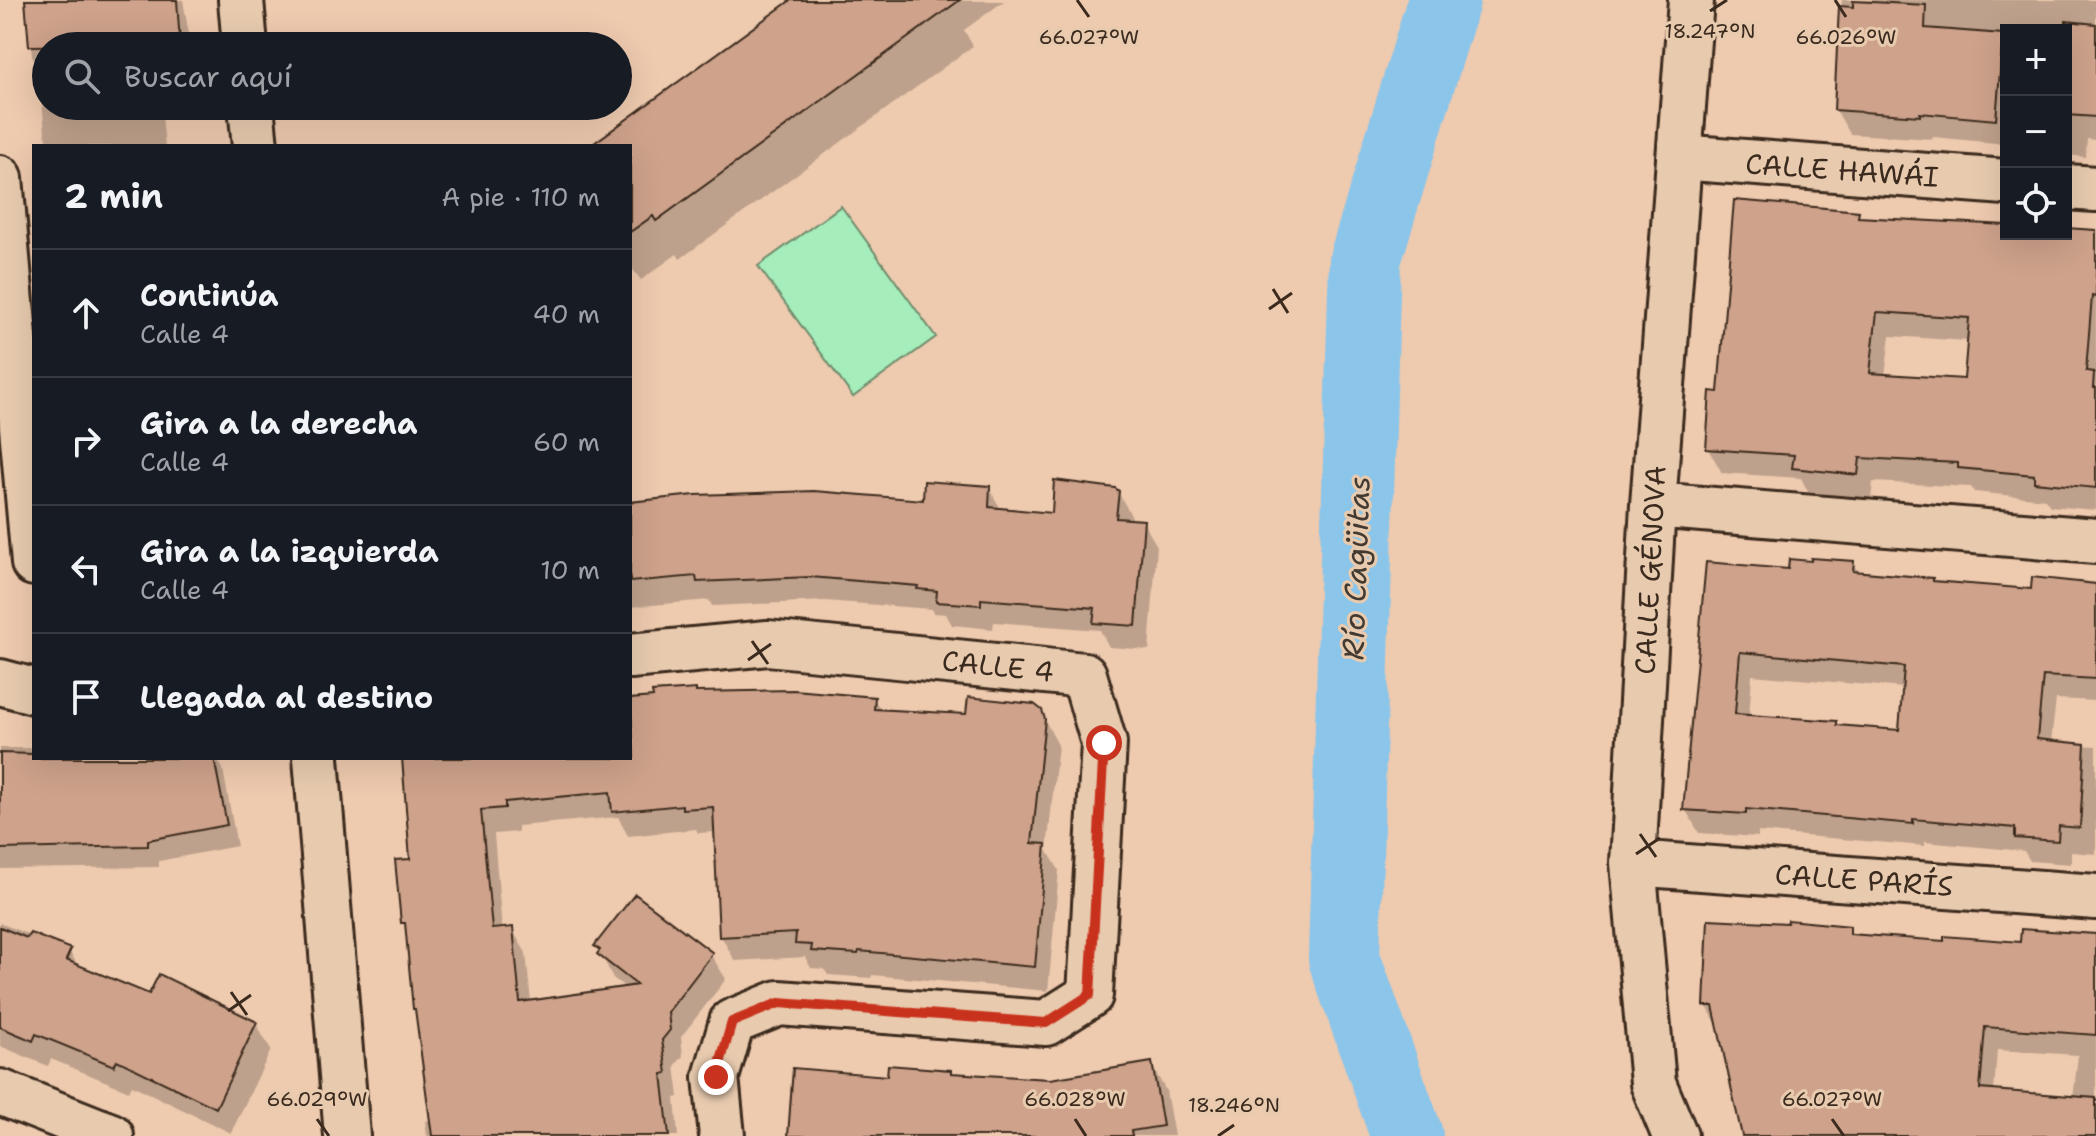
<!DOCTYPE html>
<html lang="es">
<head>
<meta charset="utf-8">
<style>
	body { margin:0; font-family:"Shantell Sans",sans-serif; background:#242831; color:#f1f3f6 }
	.controls { position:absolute; right:24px; top:24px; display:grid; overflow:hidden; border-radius:0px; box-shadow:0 8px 32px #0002 }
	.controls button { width:72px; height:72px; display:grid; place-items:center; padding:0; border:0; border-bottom:2px solid #363941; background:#171b24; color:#f1f3f6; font:40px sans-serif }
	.stop { position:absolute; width:24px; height:24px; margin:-18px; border:6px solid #c8321e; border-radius:50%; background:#fff }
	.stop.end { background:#c8321e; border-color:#fff; box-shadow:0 2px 8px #0008 }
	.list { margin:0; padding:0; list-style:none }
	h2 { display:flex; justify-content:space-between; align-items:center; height:104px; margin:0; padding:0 32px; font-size:34px }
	h2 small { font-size:26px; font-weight:400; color:#9ea1a6 }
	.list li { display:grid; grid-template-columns:52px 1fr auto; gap:24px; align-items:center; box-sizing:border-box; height:128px; padding:0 32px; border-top:2px solid #363941 }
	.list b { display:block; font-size:30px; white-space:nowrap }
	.list p { margin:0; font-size:26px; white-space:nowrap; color:#9ea1a6 }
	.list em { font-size:26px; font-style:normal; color:#9ea1a6 }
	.icon { flex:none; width:44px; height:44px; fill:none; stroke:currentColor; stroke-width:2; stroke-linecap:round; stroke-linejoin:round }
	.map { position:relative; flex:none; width:2096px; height:1136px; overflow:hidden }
	.search { position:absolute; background:#171b24; box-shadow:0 8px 32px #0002; left:32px; top:32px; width:600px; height:88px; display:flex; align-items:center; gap:20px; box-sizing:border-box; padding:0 28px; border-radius:44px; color:#9ea1a6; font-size:30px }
	.panel { position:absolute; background:#171b24; box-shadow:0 8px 32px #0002; left:32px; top:144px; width:600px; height:616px; border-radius:0px }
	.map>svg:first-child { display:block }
</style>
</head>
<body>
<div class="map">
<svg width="2096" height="1136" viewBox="0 0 2096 1136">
	<rect width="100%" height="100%" fill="#eecaaf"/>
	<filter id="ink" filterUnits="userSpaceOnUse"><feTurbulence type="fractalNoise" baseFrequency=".0125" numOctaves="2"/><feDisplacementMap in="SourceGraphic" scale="16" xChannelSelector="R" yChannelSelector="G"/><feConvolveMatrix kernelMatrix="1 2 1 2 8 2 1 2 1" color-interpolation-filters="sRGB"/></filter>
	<g filter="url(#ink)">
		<path fill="#a5edbb" stroke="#708c6c" stroke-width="2" d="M841,206l95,131 -83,60 -95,-131z"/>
		<path fill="#0003" fill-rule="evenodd" d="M27,0h156l8,46h-145v60h115l4,40h-115l-5,-13 -6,-64 -7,-13z
			M794,0l210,1 -40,29 9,16 -293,213 -3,-5 -36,26 -11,-14v-120h-28z
			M1842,0h254v140l-9,-1 -1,18 -20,-2v-125h-60v114l-73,-7v2l-83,-5 -14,-24z
			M1858,212l3,7 145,8v7h60v-3l30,2v277l-46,-4 -5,-7 -71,-7 -3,-5 -98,-5 -2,17 -63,-7 -7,-14 -79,-5 -14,-25 12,-54zM1890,336l79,5 -3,40 -81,-5z
			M989,488l13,23 52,4 64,-23 14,25 -1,4 12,1 14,24 -8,104 -40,-3 -9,-17 -106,-8 -1,7 -41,-4 -6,-11 -13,-1 -2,-4 -106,-8 -113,5 -3,-6 -79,7v-103l294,-2z
			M1853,563l6,11 173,17 64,-5v115l-40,-2 -5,44 45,3v108l-25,-2v12l-41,-3 -6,-10 -99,-9v4l-167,-14v5l-59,-4 -14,-24 23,-244 82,6zM1752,675l152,13 -4,44 -62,-5 -2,-4 -87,-6z
			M697,694l177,5 7,12 87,5 72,-5 18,34 -11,105 12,20 -11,121 -176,-16 -1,3 -43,-3 -4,-6 -13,-1 -6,-11 -70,4 -14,-25 -5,-104 -18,1 -2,-4 -68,7 -10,-19 -100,9v6l-24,2 8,96 10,-1 14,24 5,49 95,-14 -13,-10 -16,-32 114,9 15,24 -45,58 2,19 -8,10 4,31 -4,1 3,38h-251l-2,-15 7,-1 -14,-106 -3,-6 -7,-78 -5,-8 9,-62 -8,-102h226v-51z
			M0,748h34v10h183l6,11 14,77 -78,15v6l-159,2z
			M0,923l69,28 10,16 71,30 106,27 15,26 -40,83 -99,-48 -3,6 -78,-32 -3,7 -48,-20z
			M1849,928l5,8 92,7 150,5v188h-352l-25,-108 -13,-23zM1997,1050l81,5 -5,44 -79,-7z
			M1151,1064l15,27 8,45h-384l99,-58 62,-3 99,6z"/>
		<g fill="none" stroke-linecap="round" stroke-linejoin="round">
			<path stroke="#8bc5ea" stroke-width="72" d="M1407,1136l-63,-178 21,-698 79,-260"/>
		</g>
		<path fill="#cea28b" stroke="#3b2a1e" stroke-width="2" fill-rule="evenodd" d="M25,0h152l3,44 -151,2z
			M791,0h169l-304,221 -3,-5 -23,16v-86h-40z
			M1853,1l73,4 -1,23 78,6 -7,86 -76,-7v3l-86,-6 5,-104 14,1z
			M2066,21l30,3v93l-30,-2z
			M1734,200l125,11 -1,6 148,8v9h60v-6l30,2v67l-4,-1 -6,75 8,1 -1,16h3v100l-62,-6v-7l-76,-7v-5l-98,-5 -2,17 -66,-7 2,-13 -88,-6 4,-58 8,1zM1877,312l92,6 -5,61 -94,-6z
			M1054,480l61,8 4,3 -3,27 28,2 -8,106 -43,-3 2,-15 -114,-9v6l-45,-3 1,-11 -20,-2 1,-3 -108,-9 -113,5 -1,-6 -66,6v-80l65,-7 119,-4 109,9 1,-19 66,5 -1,21 63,6z
			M1811,558l43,3 -1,10 80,7v3l98,8 1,-12 64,7v95l-53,-3 -6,63 48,5 -5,84 -21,-2 -1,15 -43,-3v-10l-102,-9v5l-167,-15v5l-63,-4 23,-248 82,7 1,-10 22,2zM1740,652l164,15 -5,63 -62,-5v-4l-102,-7z
			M696,689v3l98,-2 81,7 -1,12 92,5 2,-17 66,7 8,6 3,9 -13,124 14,1 -11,123 -176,-16 -1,3 -47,-3 1,-6 -17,-1 1,-11 -77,4 -6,-130 -31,2v-4l-70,7 -2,-20 -105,10v6l-24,2 11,119 21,-2 7,75 117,-17 -40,-31 3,-4 -6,-4 41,-52 78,59 -45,59 2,18 -8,10 5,33 -5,1 7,62h-237l-17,-127h-2l-8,-86h-4l-6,-63 15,-1 -8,-101h232l-4,-59 23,-2 -1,-5z
			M0,753l34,1v4h180l13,67 -79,15v6l-148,3z
			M1708,919l79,4 1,-3 62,6v8l94,7v-5l76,6 1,-13 75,5v101l-111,-8 -5,62 116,9v38h-354l-29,-130h-9z
			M0,927l27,11 3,-5 41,16 -5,11 83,34 10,-20 98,48 -41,86 -99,-48 -3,6 -78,-32 -3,7 -33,-14z
			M1152,1062l11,64 -32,5 1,5h-344l5,-68 94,8 1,-11 63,5v3l99,6z"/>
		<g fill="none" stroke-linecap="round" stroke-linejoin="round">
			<g stroke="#3b2a1e" stroke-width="50">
				<path id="street" d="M1679,157l327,25
					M0,178l34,385
					M2066,187l30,2
					M1653,505l443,36
					M630,656l138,-13 316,32 20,68 -14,252 -44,28 -267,-20 -47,19 -16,55 6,59
					M0,682l34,9
					M1633,863l463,34
					M0,1092l111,44
					M1675,1136l-22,-53 -20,-220 20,-358 38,-505"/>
			</g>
			<g stroke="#3b2a1e" stroke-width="50">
				<path id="secondary" d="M241,0l4,46
					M251,106l4,40
					M316,758l31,378"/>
			</g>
			<use href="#street" stroke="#e8cbaf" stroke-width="44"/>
			<use href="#secondary" stroke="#e8cbaf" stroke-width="44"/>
		</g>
	</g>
	<g fill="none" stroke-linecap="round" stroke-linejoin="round" filter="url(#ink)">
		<path stroke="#c8321e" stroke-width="10" d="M716,1077l16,-55 47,-19 267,20 44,-28 14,-252"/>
	</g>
	<path fill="none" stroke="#3b2a1e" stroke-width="3" d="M1077,0l12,17M1835,0l11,17M1710,11l17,-11M1273,289l15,24M1269,309l23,-16M752,641l16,23M748,660l23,-16M1640,834l16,23M1636,854l24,-16M231,992l16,23M228,1011l23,-16M317,1119l12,17M1075,1119l11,17M1832,1119l12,17M1218,1136l16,-11"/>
	<g text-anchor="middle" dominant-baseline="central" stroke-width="6" stroke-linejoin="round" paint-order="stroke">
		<g font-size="28" fill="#3b2a1e" stroke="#e8cbaf">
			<text transform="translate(1842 170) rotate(4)">CALLE HAWÁI</text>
			<text transform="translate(1650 570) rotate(-87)">CALLE GÉNOVA</text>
			<text transform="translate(998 666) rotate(6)">CALLE 4</text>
			<text transform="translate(1864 880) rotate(4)">CALLE PARÍS</text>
		</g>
		<g font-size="30" font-style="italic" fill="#433a32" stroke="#e8cbaf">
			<text transform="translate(1356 568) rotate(-88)">Río Cagüitas</text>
		</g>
	</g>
	<g font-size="20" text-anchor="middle" fill="#3b2a1e" stroke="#e8cbaf" stroke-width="6" stroke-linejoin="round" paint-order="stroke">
		<text x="1710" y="38">18.247°N</text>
		<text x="1089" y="44">66.027°W</text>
		<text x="1846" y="44">66.026°W</text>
		<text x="317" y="1106">66.029°W</text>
		<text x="1075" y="1106">66.028°W</text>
		<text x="1832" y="1106">66.027°W</text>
		<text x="1234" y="1112">18.246°N</text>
	</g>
</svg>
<div class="controls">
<button>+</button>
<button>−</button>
<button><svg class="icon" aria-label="locate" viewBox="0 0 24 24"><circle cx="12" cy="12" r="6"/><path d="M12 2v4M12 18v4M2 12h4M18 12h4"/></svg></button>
</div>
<div class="stop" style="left:1104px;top:743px"></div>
<div class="stop end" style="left:716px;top:1077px"></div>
<div class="search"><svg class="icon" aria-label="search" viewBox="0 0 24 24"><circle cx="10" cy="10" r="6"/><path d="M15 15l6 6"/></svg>Buscar aquí</div>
<section class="panel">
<h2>2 min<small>A pie · 110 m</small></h2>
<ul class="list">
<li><svg class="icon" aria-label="ahead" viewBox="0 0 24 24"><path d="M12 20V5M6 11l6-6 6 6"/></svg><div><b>Continúa</b><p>Calle 4</p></div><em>40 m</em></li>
<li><svg class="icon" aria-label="right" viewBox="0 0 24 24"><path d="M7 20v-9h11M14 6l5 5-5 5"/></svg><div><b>Gira a la derecha</b><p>Calle 4</p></div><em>60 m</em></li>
<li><svg class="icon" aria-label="left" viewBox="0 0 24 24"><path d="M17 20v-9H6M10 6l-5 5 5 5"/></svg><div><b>Gira a la izquierda</b><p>Calle 4</p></div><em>10 m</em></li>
<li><svg class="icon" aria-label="arrive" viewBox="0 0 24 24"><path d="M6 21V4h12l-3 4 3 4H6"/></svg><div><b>Llegada al destino</b></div></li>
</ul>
</section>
</div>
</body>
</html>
